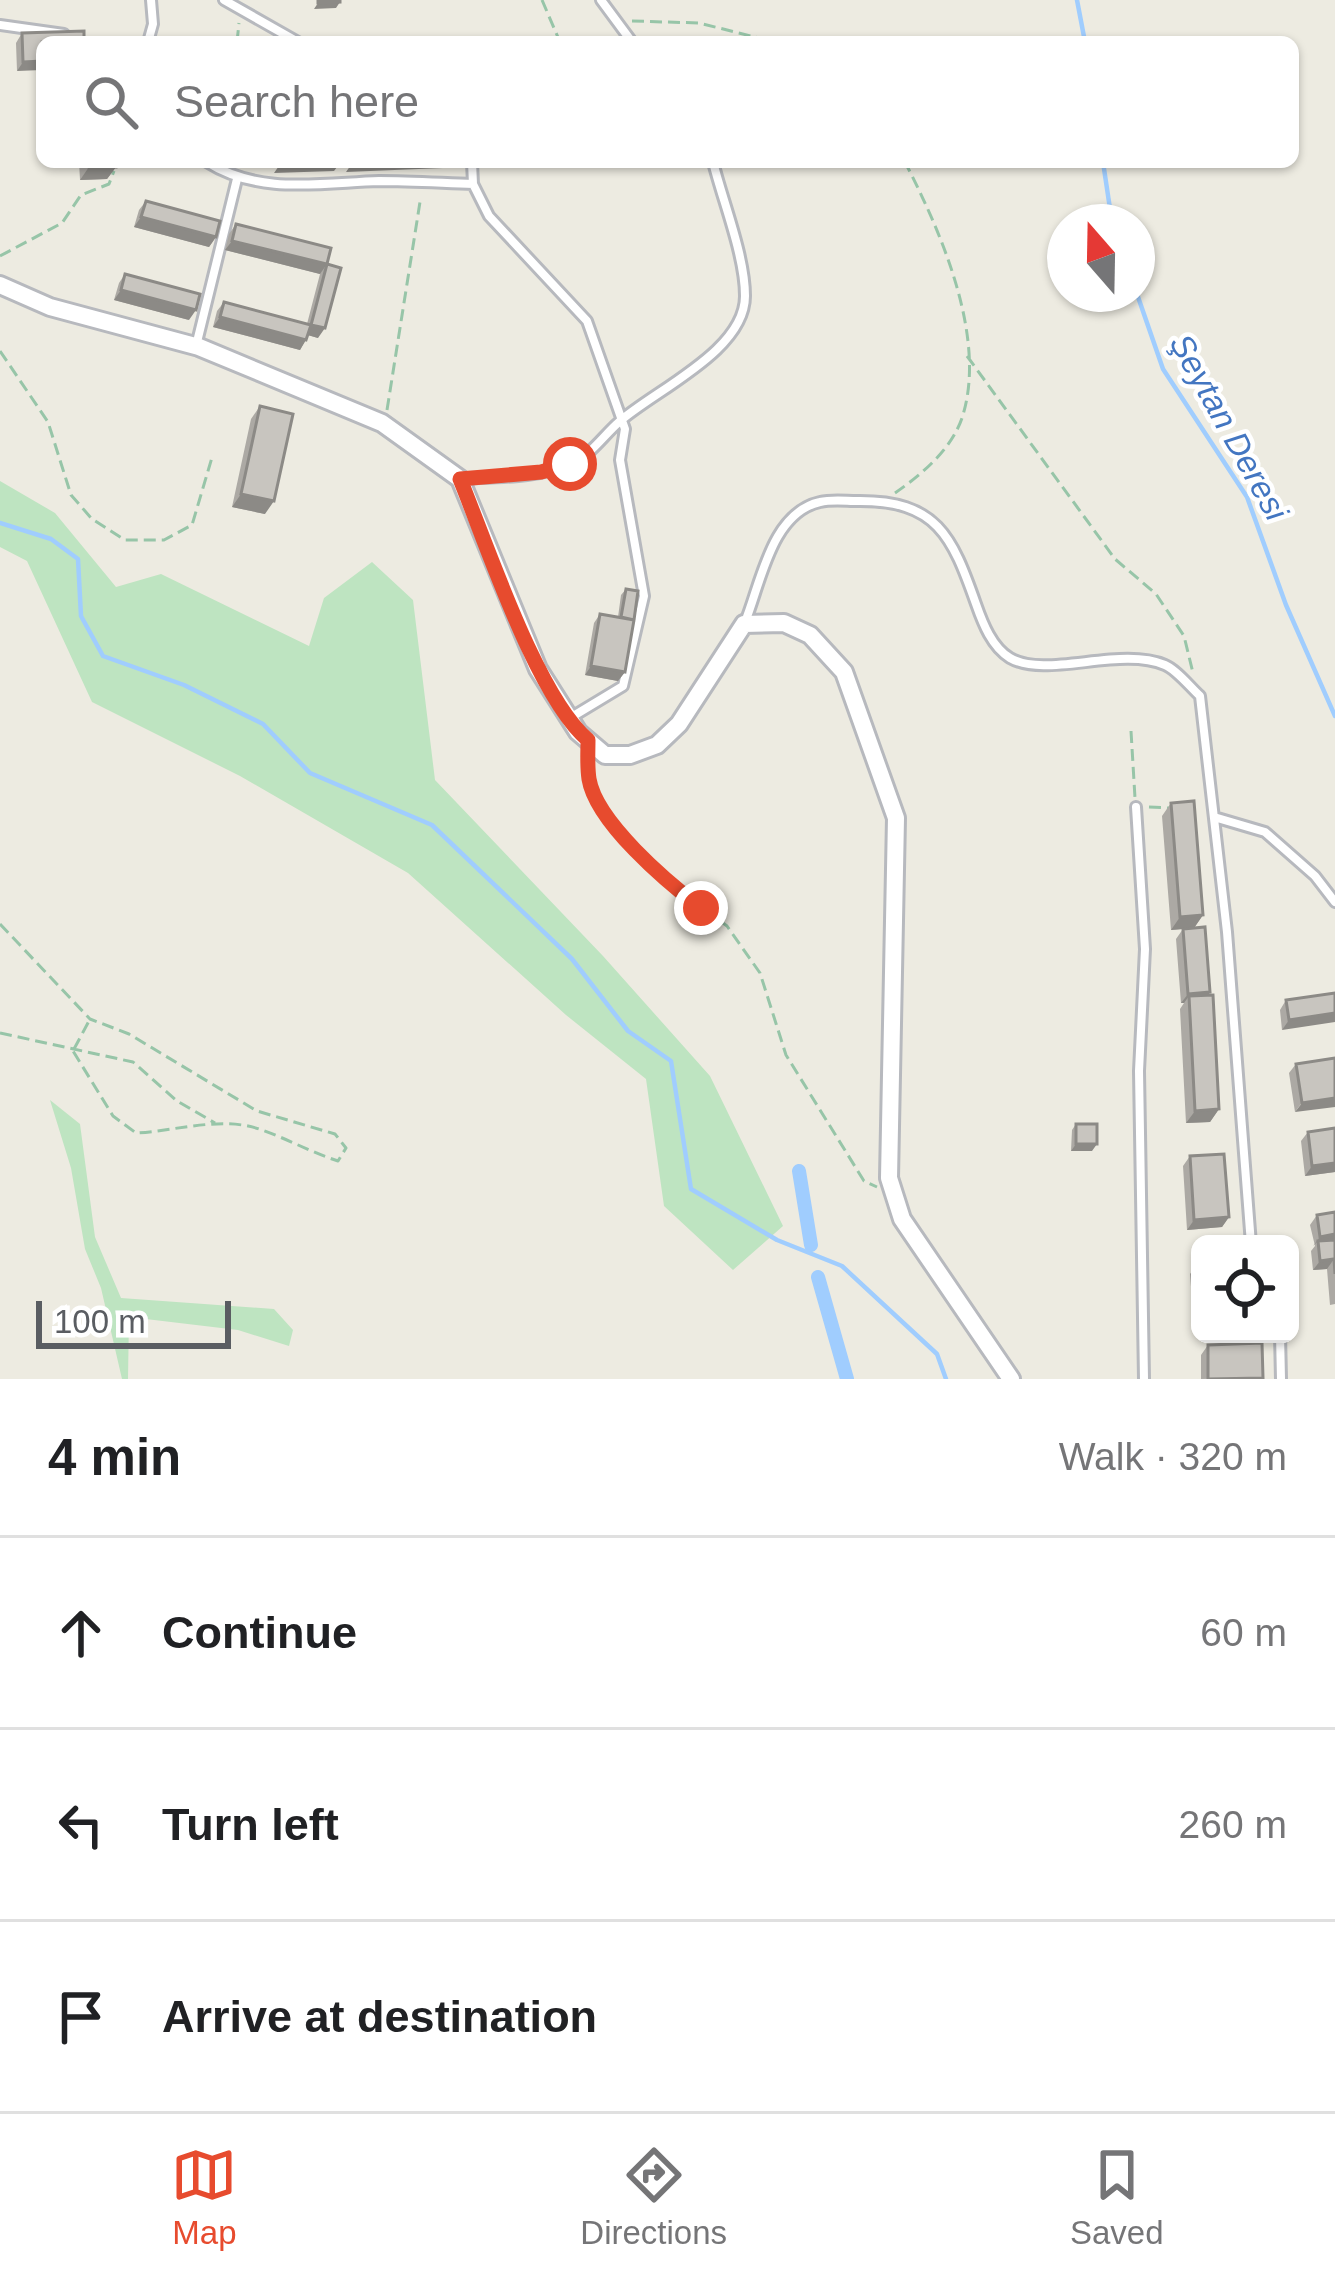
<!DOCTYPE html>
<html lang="en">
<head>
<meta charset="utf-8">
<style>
	body { margin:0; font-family:Helvetica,sans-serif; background:#f6f6f6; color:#202124 }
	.controls { position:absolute; right:36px; bottom:36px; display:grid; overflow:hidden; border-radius:18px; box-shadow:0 3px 9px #0004 }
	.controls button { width:108px; height:108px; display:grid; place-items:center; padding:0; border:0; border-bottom:3px solid #e0e0e0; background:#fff; color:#202124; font:60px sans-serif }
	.compass { position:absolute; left:1047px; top:204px; width:108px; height:108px; border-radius:50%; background:#fff; box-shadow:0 3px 9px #0004; rotate:340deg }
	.scale { position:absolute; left:36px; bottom:30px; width:195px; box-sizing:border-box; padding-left:12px; border:6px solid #5a5d62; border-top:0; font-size:33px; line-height:42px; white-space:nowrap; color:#5a5d62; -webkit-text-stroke:9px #fff; paint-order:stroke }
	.stop { position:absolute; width:36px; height:36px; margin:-27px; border:9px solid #e74b2e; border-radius:50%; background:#fff }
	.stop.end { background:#e74b2e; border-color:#fff; box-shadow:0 3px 12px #0008 }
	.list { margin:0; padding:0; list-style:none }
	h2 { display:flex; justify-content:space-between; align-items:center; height:156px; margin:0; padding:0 48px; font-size:51px }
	h2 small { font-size:39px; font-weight:400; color:#757577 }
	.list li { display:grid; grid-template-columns:78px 1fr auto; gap:36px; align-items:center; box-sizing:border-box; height:192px; padding:0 48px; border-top:3px solid #e0e0e0 }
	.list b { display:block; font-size:45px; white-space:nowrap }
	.list em { font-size:39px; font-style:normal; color:#757577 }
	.icon { flex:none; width:66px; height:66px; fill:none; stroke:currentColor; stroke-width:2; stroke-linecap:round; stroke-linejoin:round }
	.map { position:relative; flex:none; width:1335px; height:1379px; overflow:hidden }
	.search { position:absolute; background:#fff; box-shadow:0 3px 9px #0004; left:36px; right:36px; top:36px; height:132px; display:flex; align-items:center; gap:30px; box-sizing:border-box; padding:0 42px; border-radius:18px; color:#757577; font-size:45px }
	.sheet { height:732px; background:#fff }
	nav { display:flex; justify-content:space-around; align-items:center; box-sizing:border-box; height:168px; border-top:3px solid #e0e0e0; background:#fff; font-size:33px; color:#757577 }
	nav a { display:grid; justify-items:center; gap:6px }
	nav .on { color:#e74b2e }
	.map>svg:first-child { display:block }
</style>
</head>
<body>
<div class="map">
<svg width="1335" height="1379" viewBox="0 0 1335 1379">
	<rect width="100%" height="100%" fill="#edebe1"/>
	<path fill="#bee4c1" d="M0,481l55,32 61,74 45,-13 148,72 15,-48 48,-36 41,38 22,180 168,176 107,120 73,150 -50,44 -69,-64 -18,-127 -80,-64 -158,-142 -168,-97 -148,-74 -65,-141 -27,-14z
		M50,1100l30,24 15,113 26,61 153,11 19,21 -4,16 -51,-16 -109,-13 -1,62h-6l-21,-91 -16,-39 -14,-81z"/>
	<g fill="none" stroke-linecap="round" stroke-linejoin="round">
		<path stroke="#a0cdfe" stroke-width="4.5" d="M1077,0l8,42
			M1103,162l9,60
			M1137,294l26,75 84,128 39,108 49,111
			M0,523l51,16 27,20 3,57 22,40 81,29 79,39 47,49 122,52 140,134 56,72 43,30 20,128 86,51 65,26 95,88 9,25"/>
		<path stroke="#a0cdfe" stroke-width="14" d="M799,1171l12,74
			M818,1277l29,102"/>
		<g stroke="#b7b9be" stroke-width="14">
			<path id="service" d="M224,0l74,42
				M601,0l31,42
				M0,25l64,9
				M148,42l5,-18 -2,-24
				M207,162c52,33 113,21 172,19 31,0 63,2 94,3
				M472,162l1,22 16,32 98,105 38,108 -5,31 24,136 -21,90 -53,32
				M196,346l41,-167
				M462,479c35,-2 76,-1 109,-15 20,-9 32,-28 48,-42 36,-32 126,-71 126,-126 0,-40 -22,-94 -32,-134
				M745,622c16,-39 26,-109 75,-120 12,-3 26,-1 37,-1 80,-1 95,35 119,103 7,20 16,43 34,54 36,21 110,-12 155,7 12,5 25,22 35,31l27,236 24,312
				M1136,807l9,142 -6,122 5,308
				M1214,817l51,15 50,44 20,26
				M1280,1334l1,45"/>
		</g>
		<g stroke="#b7b9be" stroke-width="22">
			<path id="minor" d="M0,285l50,22 149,40 183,76 78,56 78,190 40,63 27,23h25l27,-10 22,-21 65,-100 40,-1 26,12 34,37 52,146 -7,360 13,41 109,160"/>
		</g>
		<path stroke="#97c5a8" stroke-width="3" stroke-dasharray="12 6" stroke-linecap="butt" d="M542,0l18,42
			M632,21l67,2 76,19
			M237,42l2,-19
			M0,256l62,-33 19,-28 28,-11 5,-13
			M0,351l48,71 23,73 21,24 33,21h39l28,-15 21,-71
			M967,356l148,203 41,35 28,42 9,37
			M387,410l33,-208
			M895,493c26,-18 56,-43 67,-75 26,-79 -21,-186 -57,-256
			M1131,731l4,67
			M588,760l1,23 29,49 58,56 51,38 33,47 26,82 78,126 13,6
			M1149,807l20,1
			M0,924l90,95 39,15 128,77 78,23 11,14 -8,13c-28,-9 -52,-23 -79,-32 -38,-13 -84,2 -123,4l-23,-17 -40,-65
			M0,1033l133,29 44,39 38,22
			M74,1049l15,-28"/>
		<use href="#service" stroke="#fff" stroke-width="8"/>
		<use href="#minor" stroke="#fff" stroke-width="16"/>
	</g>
	<path fill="#aca9a4" d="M84,31l-67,40 -1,-28 6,-10z
		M79,162h37v5l-9,12 -27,1z
		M146,201l70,36 -7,10 -75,-20 5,-17z
		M236,224l91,40 -9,74 -10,-3 -8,15 -87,-23 4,-16 7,-9 83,22 13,-50 -95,-24 4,-16z
		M125,274l64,46 -75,-20 5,-17z
		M260,406l5,108 -33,-7 19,-88z
		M626,589l-1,83 -7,9 -33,-6 9,-52 6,-9 18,3 3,-22z
		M1171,803l32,112 -9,13 -23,2 -9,-114z
		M1183,929l27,63 -2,3 11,114 -9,13 -24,1 -6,-114 4,-6h-3l-5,-64z
		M1335,993l-53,37 -2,-20 6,-10z
		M1335,1058l-40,54 -6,-39 7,-9z
		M1076,1124l16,27h-21l1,-21z
		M1335,1128v44l-30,4 -4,-35 7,-9z
		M1190,1156l39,61 -7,10 -35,3 -4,-64z
		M1335,1212v92l-5,1 -3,-36 -14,1 -2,-19 4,-5 -5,-21 7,-10z
		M1197,1264h3v48h-7l-3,-38z
		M1208,1345l55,33 -62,1v-24z"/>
	<path fill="#8c8a86" d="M340,2l-4,6 -22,1 4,-6z
		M42,61v9l-25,1 6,-9z
		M341,162l-7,9 -60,2 7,-10z
		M353,162h94l-4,6 -97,4z
		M89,167h27l-9,12 -27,1z
		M141,217l75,20 -7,10 -75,-20z
		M232,241l95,23 -7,10 -95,-24z
		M121,290l75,20 -7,10 -75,-20z
		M220,317l86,23 -6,10 -87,-23z
		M311,325l14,3 -7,10 -14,-4z
		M241,494l33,7 -9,13 -33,-7z
		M591,666l34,6 -7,9 -33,-6z
		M1203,915l-9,13 -23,2 9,-13z
		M1210,992l-6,9 -15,-5 -5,7h-3l7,-9z
		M1335,1013v9l-53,8 7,-10z
		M1335,1098v9l-40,5 7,-9z
		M1219,1109l-9,13 -24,1 9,-12z
		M1076,1144h21l-5,7h-21z
		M1335,1163v9l-30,4 7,-10z
		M1229,1217l-7,10 -35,3 7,-10z
		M1335,1234v9l-17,-2 -5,5 7,-9z
		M1334,1259l-7,10 -14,1 7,-9z"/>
	<path fill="#c8c5bf" stroke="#8c8a86" stroke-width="3" d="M318,0h22v2l-22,1z
		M84,31v11h-42v19l-19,1 -1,-29z
		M89,162h27v5h-27z
		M146,201l74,20 -4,16 -75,-20z
		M236,224l95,24 -4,16 14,4 -16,60 -14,-3 16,-61 -95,-23z
		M125,274l75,20 -4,16 -75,-20z
		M224,302l87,23 -5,15 -86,-23z
		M260,406l33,8 -19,87 -33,-7z
		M626,589l12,2 -4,29 -13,-3z
		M600,614l34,6 -9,52 -34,-6z
		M1194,801l9,114 -23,2 -9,-114z
		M1205,927l5,65 -22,2 -5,-65z
		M1335,993v20l-46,7 -3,-20z
		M1213,995l6,114 -24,2 -6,-115z
		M1335,1058v40l-33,5 -6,-39z
		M1076,1124h21v20h-21z
		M1335,1128v35l-23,3 -4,-34z
		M1224,1154l5,63 -35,3 -4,-64z
		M1335,1212v22l-15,3 -3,-22z
		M1335,1240v34l-1,-15 -14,2 -2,-20z
		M1197,1264h3v39z
		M1262,1343l1,35 -55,1v-34z"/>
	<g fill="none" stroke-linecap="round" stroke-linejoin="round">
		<path stroke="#e74b2e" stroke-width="15" d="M570,464l-29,8 -81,7c27,66 77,218 128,261 0,13 -1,26 1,39 7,43 78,103 112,129"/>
	</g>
	<g text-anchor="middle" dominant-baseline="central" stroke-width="9" stroke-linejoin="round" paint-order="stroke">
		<g font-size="33" font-style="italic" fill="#4376c1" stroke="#fff">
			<text transform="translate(1229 427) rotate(61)">Şeytan Deresi</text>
		</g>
	</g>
</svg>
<div class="controls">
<button><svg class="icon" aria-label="locate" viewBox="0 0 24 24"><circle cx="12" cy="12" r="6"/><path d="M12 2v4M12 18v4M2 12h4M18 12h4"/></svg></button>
</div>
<svg class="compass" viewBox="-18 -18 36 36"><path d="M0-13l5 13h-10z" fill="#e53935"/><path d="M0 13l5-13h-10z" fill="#757577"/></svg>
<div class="scale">100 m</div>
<div class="stop" style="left:570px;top:464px"></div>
<div class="stop end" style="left:701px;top:908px"></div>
<div class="search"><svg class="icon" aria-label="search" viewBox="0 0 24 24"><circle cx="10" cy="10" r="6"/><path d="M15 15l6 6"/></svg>Search here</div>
</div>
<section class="sheet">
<h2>4 min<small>Walk · 320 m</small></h2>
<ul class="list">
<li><svg class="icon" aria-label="ahead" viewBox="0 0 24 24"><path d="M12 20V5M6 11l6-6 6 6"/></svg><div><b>Continue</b></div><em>60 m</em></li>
<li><svg class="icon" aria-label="left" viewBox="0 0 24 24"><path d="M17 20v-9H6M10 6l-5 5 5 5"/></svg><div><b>Turn left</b></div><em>260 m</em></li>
<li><svg class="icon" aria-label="arrive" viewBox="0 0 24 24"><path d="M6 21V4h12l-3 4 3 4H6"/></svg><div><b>Arrive at destination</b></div></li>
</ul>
</section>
<nav>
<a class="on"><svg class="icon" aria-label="map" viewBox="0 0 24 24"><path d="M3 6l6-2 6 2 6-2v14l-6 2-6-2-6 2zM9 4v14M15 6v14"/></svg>Map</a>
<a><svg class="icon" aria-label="directions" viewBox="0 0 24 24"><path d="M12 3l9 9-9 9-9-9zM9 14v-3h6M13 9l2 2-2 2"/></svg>Directions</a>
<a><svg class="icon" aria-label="saved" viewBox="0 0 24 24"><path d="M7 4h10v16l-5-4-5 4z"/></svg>Saved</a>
</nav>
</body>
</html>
